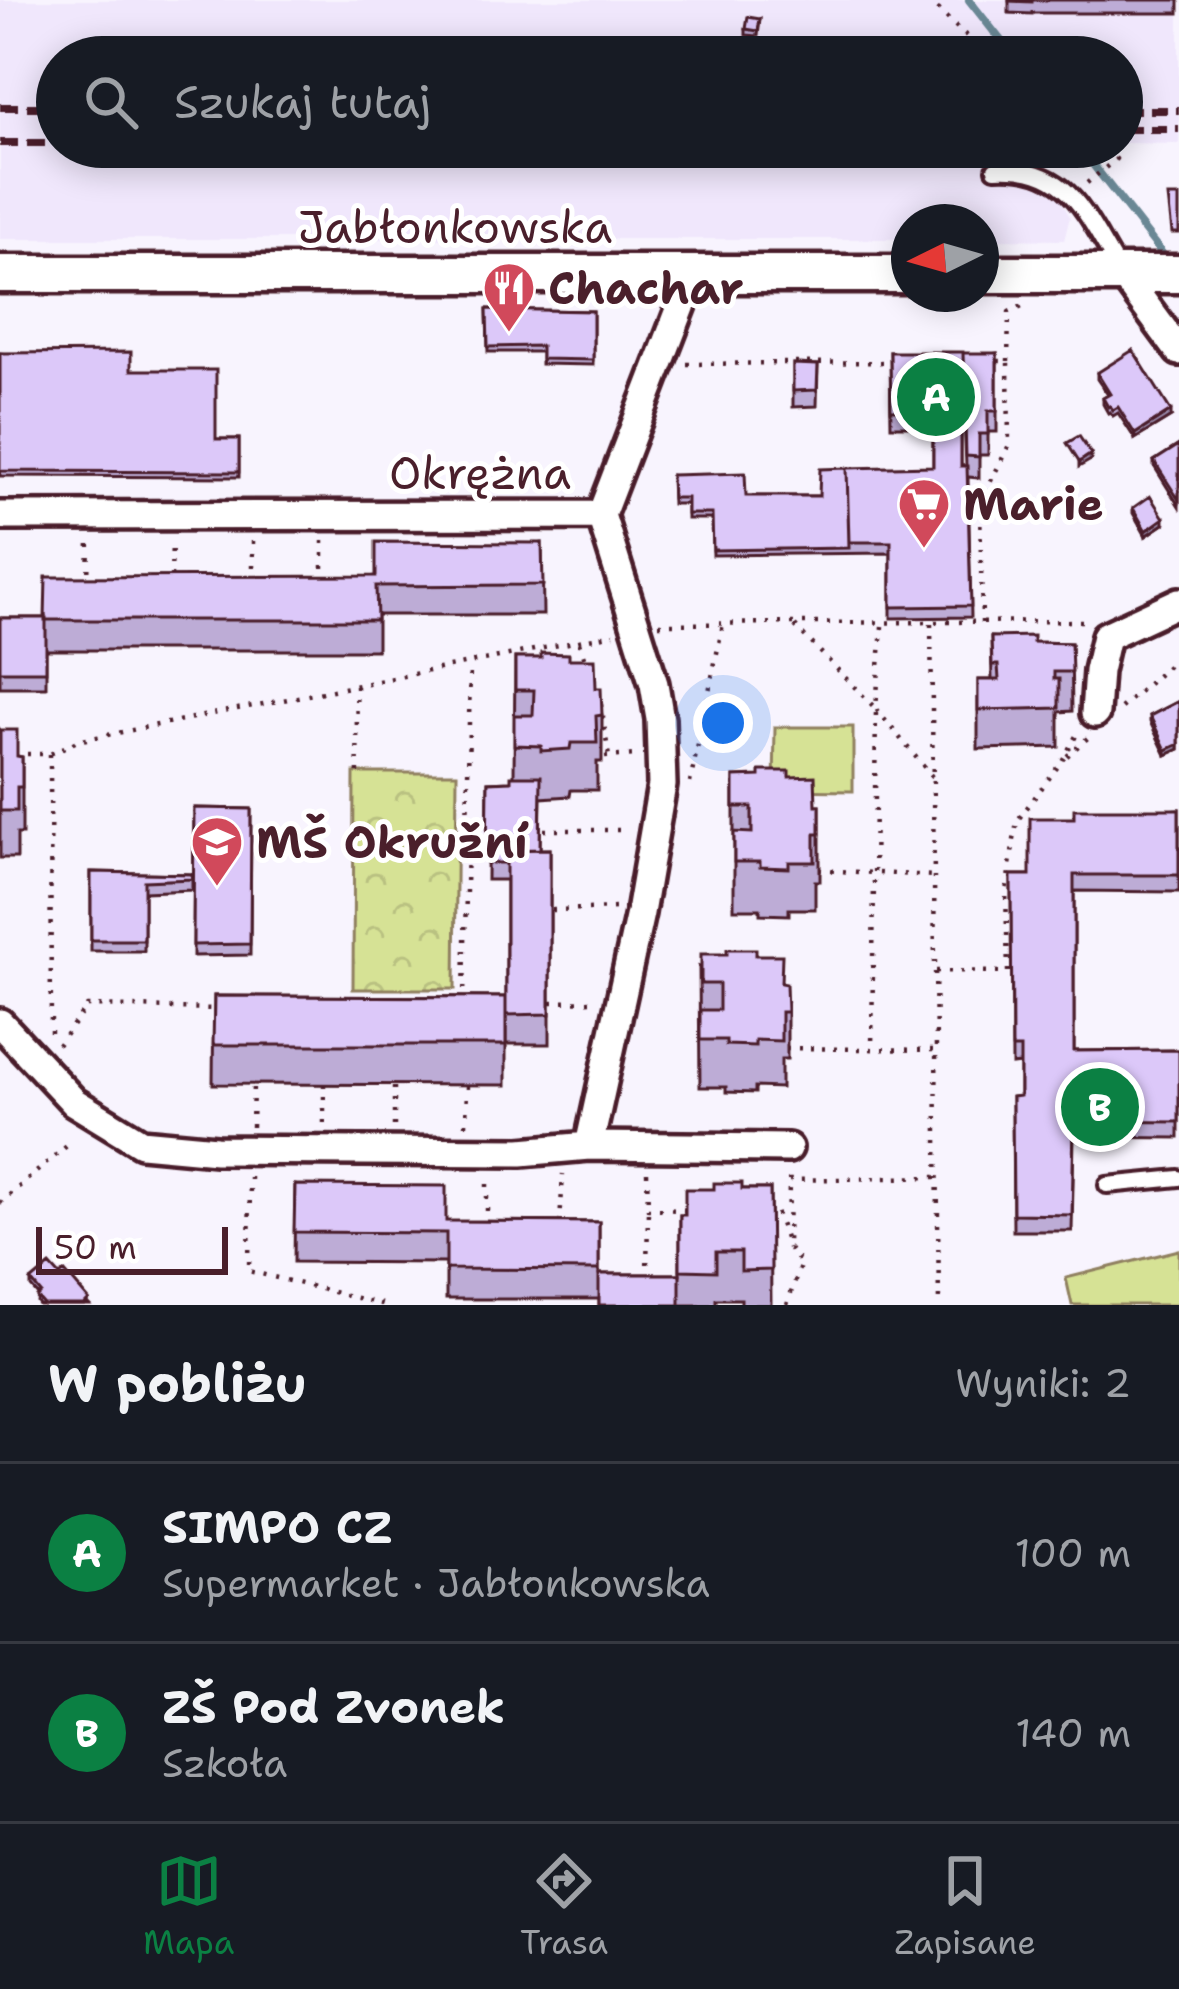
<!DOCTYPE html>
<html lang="pl">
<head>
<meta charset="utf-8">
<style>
	body { margin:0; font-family:"Shantell Sans",sans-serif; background:#242831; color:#f1f3f6 }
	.compass { position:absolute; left:891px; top:204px; width:108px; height:108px; border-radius:50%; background:#171b24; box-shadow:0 6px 30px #0003; rotate:265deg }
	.scale { position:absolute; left:36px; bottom:30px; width:192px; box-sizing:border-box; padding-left:12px; border:6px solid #4a1f2b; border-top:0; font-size:33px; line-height:42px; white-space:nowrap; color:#4a1f2b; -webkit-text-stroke:9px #fff; paint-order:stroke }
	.you { position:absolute; left:723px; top:723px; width:42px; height:42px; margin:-30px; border:9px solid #fff; border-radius:50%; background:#1a73e8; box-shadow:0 0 0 18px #1a73e833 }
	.badge { display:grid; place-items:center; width:78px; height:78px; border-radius:50%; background:#0b8043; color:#fff; font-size:39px; font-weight:700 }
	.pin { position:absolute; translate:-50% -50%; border:6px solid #fff; box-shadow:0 3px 12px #0006 }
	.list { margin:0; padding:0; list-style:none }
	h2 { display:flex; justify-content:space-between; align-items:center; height:156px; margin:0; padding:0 48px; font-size:51px }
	h2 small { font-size:39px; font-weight:400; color:#9ea1a6 }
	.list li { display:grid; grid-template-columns:78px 1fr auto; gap:36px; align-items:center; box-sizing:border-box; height:180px; padding:0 48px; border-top:3px solid #363941 }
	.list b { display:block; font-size:45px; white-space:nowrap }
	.list p { margin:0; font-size:39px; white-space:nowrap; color:#9ea1a6 }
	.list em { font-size:39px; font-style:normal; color:#9ea1a6 }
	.icon { flex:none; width:66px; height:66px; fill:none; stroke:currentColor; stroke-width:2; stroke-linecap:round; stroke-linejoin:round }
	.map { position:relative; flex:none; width:1179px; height:1305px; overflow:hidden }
	.search { position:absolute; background:#171b24; box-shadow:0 6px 30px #0003; left:36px; right:36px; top:36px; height:132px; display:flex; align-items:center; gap:30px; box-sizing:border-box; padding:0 42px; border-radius:66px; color:#9ea1a6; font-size:45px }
	.sheet { height:516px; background:#171b24 }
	nav { display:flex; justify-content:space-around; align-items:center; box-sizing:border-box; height:168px; border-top:3px solid #363941; background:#171b24; font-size:33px; color:#9ea1a6 }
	nav a { display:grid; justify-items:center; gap:6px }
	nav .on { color:#0b8043 }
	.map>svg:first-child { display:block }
</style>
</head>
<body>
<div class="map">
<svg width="1179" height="1305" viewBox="0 0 1179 1305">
	<defs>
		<pattern id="park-crowns" width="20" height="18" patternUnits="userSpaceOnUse" patternTransform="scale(3)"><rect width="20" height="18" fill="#d6e295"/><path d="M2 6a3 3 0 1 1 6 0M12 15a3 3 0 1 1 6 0" fill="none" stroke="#b9c181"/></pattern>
	</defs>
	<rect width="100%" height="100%" fill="#f8f4fe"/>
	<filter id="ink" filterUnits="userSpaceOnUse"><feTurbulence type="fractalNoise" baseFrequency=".00833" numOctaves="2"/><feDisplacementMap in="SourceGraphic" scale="24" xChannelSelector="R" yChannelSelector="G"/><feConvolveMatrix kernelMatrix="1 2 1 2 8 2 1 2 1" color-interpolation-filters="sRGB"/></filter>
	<g filter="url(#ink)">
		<path fill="#f0e7fc" d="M0,0h1179v144l-57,-1v-86h-1065v90h986l-9,2 36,68 -6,23 -83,-1v-17h-72v17h-909z"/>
		<path fill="url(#park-crowns)" stroke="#908060" stroke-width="3" d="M354,773h103l-2,216h-102z"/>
		<path fill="#d6e295" stroke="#908060" stroke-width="3" d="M775,727h78v64l-79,-1z
			M1179,1250v55h-107l-6,-27z"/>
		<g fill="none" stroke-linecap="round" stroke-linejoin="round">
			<path stroke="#6a8895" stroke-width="8" d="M969,0l41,52
				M1080,148l88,113"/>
			<g stroke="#4a1f2b" stroke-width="22">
				<path id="service" d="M995,169c76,-5 90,47 125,102
					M1107,1185l72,-7"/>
			</g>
			<g stroke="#4a1f2b" stroke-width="36">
				<path id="minor" d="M1123,275l56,76
					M601,515l92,-239
					M0,516l601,-1
					M1095,713l3,-42 8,-35 73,-34
					M0,1023l74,79 67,41 75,7 305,2 68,-6 199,2
					M589,1146l51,-233 22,-128 -2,-66 -6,-35 -53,-169"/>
			</g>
			<g stroke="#4a1f2b" stroke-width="45">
				<path id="secondary" d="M0,274h909
					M981,274h198"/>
			</g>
			<path stroke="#4a1f2b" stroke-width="4.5" stroke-dasharray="3 9" stroke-linecap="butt" d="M930,0c19,21 42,45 69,55l97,-4v6
				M1087,183l29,-24 -11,-12
				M1008,361l1,-49 13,-6
				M687,364l205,-2
				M253,541v37
				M323,541v36
				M171,577l1,-36
				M88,583l1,-43
				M982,623l-2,-120 29,-58 -1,-84h-15
				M659,624l427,-3
				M931,624l8,681
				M795,626l81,83 -4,340
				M882,626l-6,83 58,70
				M579,643l8,22
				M356,686l2,88
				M601,704l8,53
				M1121,708l58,-52
				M15,754h35l27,-13 537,-107
				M50,754l1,283
				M1067,756l23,-20
				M605,757l33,-2
				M690,783l33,-159
				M544,830h84
				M819,870l116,6
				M552,910l65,-2
				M936,971l72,1
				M1008,972l-2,-81 11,-70 45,-60 15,-27
				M464,1001l6,-335
				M551,1002l44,-1
				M58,1045l29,-39 132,3
				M786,1048l151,2
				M324,1084v42
				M466,1125l1,-40
				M394,1126v-42
				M252,1127l1,-43
				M647,1172l1,37 41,1
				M250,1177l-1,94 136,34
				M0,1203l69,-59
				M766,1211h10l12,37
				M487,1223v-48
				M560,1223l3,-49
				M647,1276l1,-67
				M787,1305l14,-42 -13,-15 1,-68 149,-3"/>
			<use href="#service" stroke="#fff" stroke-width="14"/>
			<use href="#minor" stroke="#fff" stroke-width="27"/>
			<use href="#secondary" stroke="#fff" stroke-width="36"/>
			<path stroke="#4a1f2b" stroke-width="8" stroke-dasharray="18 9" stroke-linecap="butt" d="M0,107h57
				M1122,110h57
				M1122,129h57
				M0,143h57"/>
		</g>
		<path fill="#bdacd6" stroke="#4a1f2b" stroke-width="3" fill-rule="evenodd" d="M1009,0h170v13h-147v-2v3l-23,-1z
			M760,19l-2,17 -12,-1v-6z
			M487,309l106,2v54l-52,-1v-12h-53z
			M890,352l73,6 34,-5v79h-9v23h-9v23l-11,-1 3,140 -80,1v-65l-178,2 -1,-36h-25v-15h-15l-1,-29 75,21h73l114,-30v-40h-42zM964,414l2,52h-5v-41h3z
			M0,353l131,17 85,69h23v38l-239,-1z
			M793,364l25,1 -1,41 -24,1z
			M1097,373l74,44 -36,22 -17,-26 -5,3 -3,-4 -2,1 -5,-9v-6l5,-3 -11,-16z
			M1179,445v61l-25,-40v-5z
			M1133,508l31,16 -18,12 -13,-23z
			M542,543l1,72h-166v35h-331v37h-46v-69h46l330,-42z
			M991,637l42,5 38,1 1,68 -13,1v35l-81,2v-69h14z
			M515,658l54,1 27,29 6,27v47h-5v28h-26l-1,6 -29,2 -1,51h10v195h-44v-164h-19l1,-98 23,-1 3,-5z
			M1179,701v48l-13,6 -16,-33v-6z
			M0,730l17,26 5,1v77h-5v24h-17z
			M734,777h55l27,28h4v76h-5v28h-26v6l-29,-1v-5h-26z
			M194,808l57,1 -1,146 -57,1z
			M1179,809v83l-105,-1v160l105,-1v88l-105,-1 -2,94h-59l-1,-134 8,-1v-32l-8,1 -1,-190h19l44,-57z
			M91,872l101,2v16l-48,2v59h-53z
			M756,955l26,28 5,29v47h-6v29l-26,-1v6l-29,-1v-5h-26l-1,-121z
			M214,996l292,1v88l-293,-1z
			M295,1185l151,36 153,1v52h81v-59h5l57,-26h28l1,116h-30v-6h-25v6h-117v-6h-153v-36l-152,-1z
			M60,1276l29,29h-50l-2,-3 1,-7 -7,-8v-6z"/>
		<path fill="#9a8cae" stroke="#4a1f2b" stroke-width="3" d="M1171,411v6l-36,22v-5z
			M1091,454v6l-12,7v-5z
			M1164,518v6l-18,12v-5z
			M1179,744v5l-13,6v-5z"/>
		<path fill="#dcc8f9" stroke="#4a1f2b" stroke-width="3" d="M1009,0h23v2l-23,-1z
			M748,17l12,2 -2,12 -12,-2z
			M1168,197h11v36h-7z
			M487,309l106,2v49l-52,-1v-13l-53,1z
			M1133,350l38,61 -36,23 -17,-27 -5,3 -3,-4 -2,1 -5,-9 7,-4 -13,-21z
			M131,352v18h85v69h23v33l-239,-1v-118z
			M890,352h73l1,57 -73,1z
			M963,353h34v58h-9v23h-9v23l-13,-1z
			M793,364l25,1 -1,25 -24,1z
			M961,414v52h6l4,140 -80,1v-65h-42l-2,-74 86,-2v-51z
			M1079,436l12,18 -12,8 -12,-19z
			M1179,445v55l-25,-39z
			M847,468l2,80 -136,2 -1,-36h-25v-16h-15l-1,-23 74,-2 1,23h73l1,-27z
			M1150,496l14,22 -18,13 -13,-23z
			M376,542l166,1 1,42 -167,1 1,34h-332l1,-43 330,-1z
			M0,618h46v53h-46z
			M1033,636v6l38,1 1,29h-18v7h5v29l-81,2v-30h21l-1,-15h-6l-1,-28z
			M541,653l28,1v5h26l1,29h5l1,27 -6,1 1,27h-26l-1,6 -29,2v-5l-27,-1v-30h19l1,-25h-19v-32h26z
			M1179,701v43l-13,6 -16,-34z
			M0,730h17v26l5,1v30h-5v24h-17z
			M760,771h29v6l26,-1 1,29h4v29h-5v28h-26v6l-29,-1v-5h-26v-30l18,1v-26h-18v-30l26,-1z
			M511,776h30l-1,73 -34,1v13h-19l1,-81 23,-1z
			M194,808l57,1 -1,135 -57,1z
			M1074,809h105v66h-105v176l105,-1v72l-105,-1 -2,94 -59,-1 -1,-117 8,-1v-48h-8l-1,-173h19v-57h44z
			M550,849v165l-44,1v-165z
			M91,872l101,2v5l-48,2v59h-53z
			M727,949h29v6h26l-1,28 5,1 1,28h-6v29l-26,-1v6l-29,-1v-5h-26v-30h19v-26h-18v-30h26z
			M214,996l292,1v48h-293z
			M714,1183h28v6h28l1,81 -30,1v-19h-25v19l-36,-1v-55h5v-26h29z
			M295,1185l151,1v35l153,1v48l-153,-1v-36l-152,-1z
			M50,1265l10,11 5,-4 24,28 -5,5h-40l-7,-8 4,-4 -10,-12z
			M599,1274h81v31h-81z"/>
	</g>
	<defs>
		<g id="restaurant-pin" transform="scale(2.7)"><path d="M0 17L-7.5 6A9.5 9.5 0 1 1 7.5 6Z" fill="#d1495b" stroke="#fff"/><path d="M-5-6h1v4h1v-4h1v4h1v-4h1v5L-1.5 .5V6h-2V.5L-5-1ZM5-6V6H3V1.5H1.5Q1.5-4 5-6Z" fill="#fff"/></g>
		<g id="supermarket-pin" transform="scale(2.7)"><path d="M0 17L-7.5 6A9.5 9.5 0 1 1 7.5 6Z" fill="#d1495b" stroke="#fff"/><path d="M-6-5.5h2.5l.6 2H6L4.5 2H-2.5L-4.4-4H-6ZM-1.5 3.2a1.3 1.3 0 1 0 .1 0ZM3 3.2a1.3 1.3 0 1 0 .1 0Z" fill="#fff"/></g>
		<g id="school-pin" transform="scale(2.7)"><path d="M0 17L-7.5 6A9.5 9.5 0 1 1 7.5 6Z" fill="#d1495b" stroke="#fff"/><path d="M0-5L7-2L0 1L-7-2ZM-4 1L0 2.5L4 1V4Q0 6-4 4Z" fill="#fff"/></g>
	</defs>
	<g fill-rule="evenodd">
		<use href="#restaurant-pin" x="509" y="288"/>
		<use href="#supermarket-pin" x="924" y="504"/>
		<use href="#school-pin" x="217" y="842"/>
	</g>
	<g text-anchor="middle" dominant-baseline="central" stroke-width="10" stroke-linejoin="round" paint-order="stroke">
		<g font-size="45" fill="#4a1f2b" stroke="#fff">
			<text x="455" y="227">Jabłonkowska</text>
			<text x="480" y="473">Okrężna</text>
		</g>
		<g font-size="45" font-weight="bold" fill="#4a1f2b" stroke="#fff" text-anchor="start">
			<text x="548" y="288">Chachar</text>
			<text x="963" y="504">Marie</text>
			<text x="256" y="842">MŠ Okružní</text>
		</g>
	</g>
</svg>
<svg class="compass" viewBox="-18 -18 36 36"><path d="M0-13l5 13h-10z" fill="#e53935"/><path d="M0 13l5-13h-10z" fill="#9ea1a6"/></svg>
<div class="scale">50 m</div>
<div class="you"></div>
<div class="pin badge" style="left:936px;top:397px">A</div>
<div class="pin badge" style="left:1100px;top:1107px">B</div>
<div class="search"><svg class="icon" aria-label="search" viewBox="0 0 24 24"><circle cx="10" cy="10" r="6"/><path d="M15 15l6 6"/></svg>Szukaj tutaj</div>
</div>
<section class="sheet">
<h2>W pobliżu<small>Wyniki: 2</small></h2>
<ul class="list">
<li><span class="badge">A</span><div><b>SIMPO CZ</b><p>Supermarket · Jabłonkowska</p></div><em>100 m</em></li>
<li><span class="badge">B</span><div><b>ZŠ Pod Zvonek</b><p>Szkoła</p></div><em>140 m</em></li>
</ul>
</section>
<nav>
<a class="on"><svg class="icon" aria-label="map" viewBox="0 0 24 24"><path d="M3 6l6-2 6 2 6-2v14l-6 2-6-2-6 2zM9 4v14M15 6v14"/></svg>Mapa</a>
<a><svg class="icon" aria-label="directions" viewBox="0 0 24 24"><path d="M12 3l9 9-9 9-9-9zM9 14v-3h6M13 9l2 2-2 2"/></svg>Trasa</a>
<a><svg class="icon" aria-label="saved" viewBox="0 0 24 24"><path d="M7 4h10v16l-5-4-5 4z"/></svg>Zapisane</a>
</nav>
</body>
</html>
